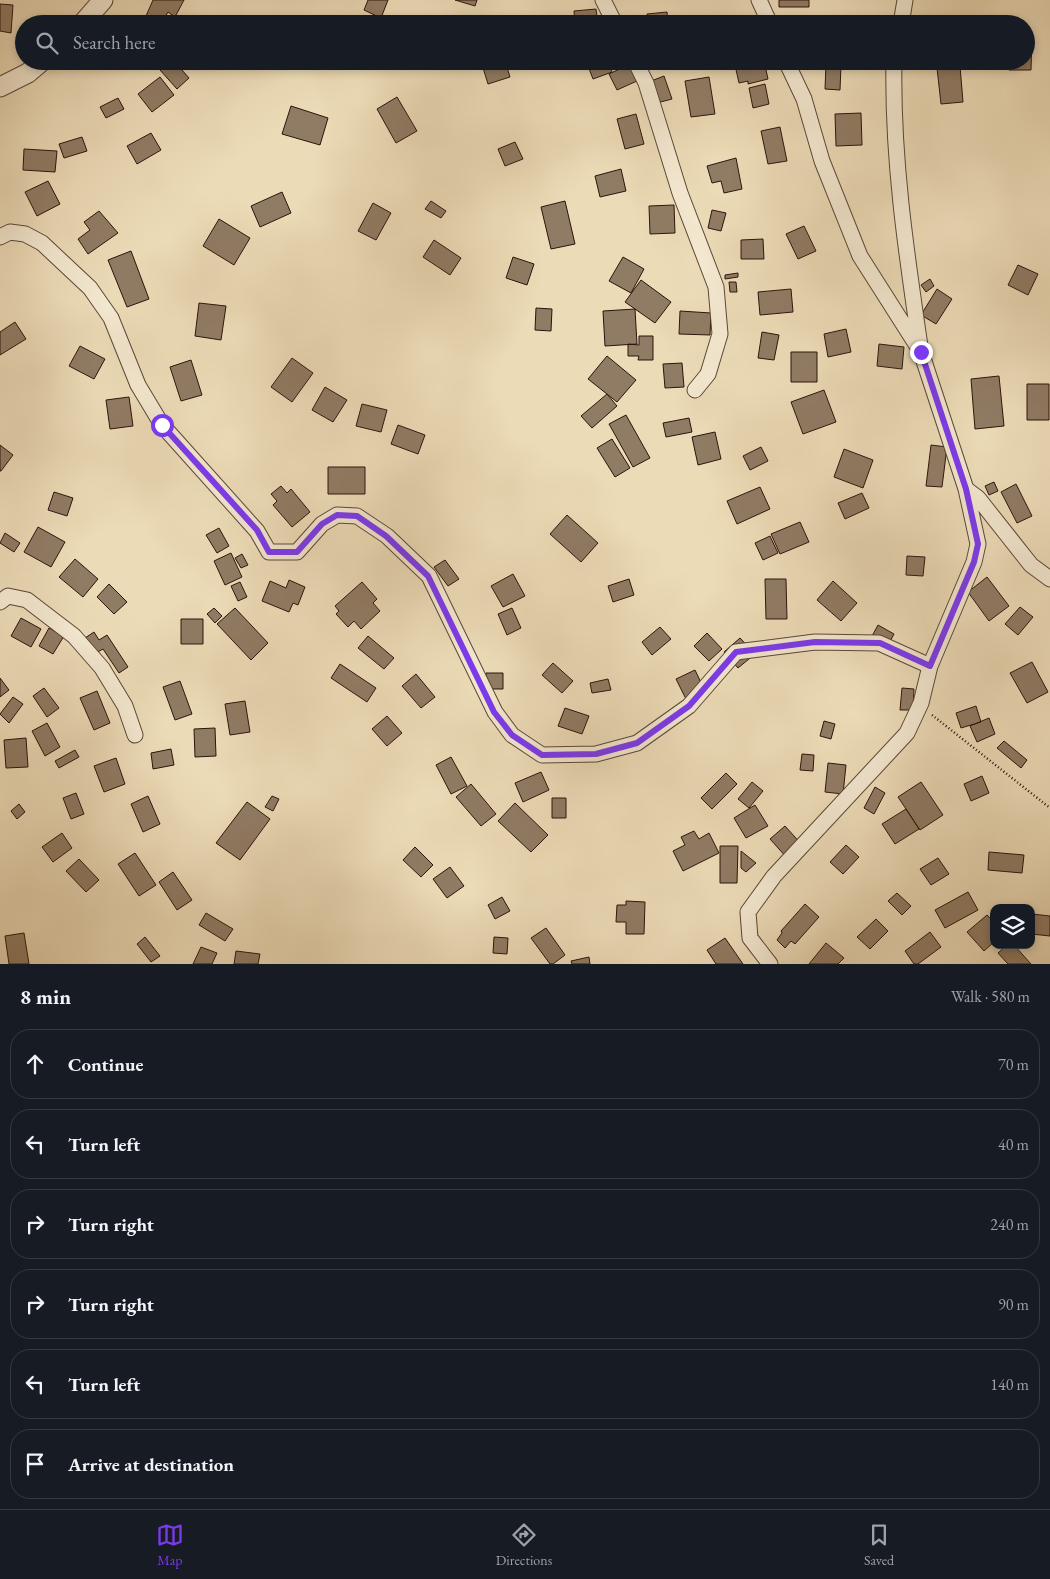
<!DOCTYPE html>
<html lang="en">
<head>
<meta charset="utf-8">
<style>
	body { margin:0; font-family:"EB Garamond",serif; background:#242831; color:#f1f3f6 }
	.controls { position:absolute; right:15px; bottom:15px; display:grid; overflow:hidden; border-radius:10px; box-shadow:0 2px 8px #0003 }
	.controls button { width:45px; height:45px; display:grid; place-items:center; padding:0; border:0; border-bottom:1px solid #363941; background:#171b24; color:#f1f3f6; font:25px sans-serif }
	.stop { position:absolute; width:15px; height:15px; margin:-11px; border:4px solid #7c3aed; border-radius:50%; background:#fff }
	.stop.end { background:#7c3aed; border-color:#fff; box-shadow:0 1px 5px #0008 }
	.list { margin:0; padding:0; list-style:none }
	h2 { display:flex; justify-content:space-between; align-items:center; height:65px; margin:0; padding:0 20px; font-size:21px }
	h2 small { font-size:16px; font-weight:400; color:#9ea1a6 }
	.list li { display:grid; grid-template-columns:32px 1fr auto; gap:15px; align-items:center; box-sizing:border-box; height:70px; margin:0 10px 10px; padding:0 10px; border:1px solid #363941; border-radius:20px }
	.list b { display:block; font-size:19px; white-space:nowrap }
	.list em { font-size:16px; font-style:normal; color:#9ea1a6 }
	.icon { flex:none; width:28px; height:28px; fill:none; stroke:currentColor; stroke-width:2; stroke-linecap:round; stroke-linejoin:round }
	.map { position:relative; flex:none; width:1050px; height:964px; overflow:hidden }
	.search { position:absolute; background:#171b24; box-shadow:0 2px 8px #0003; left:15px; right:15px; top:15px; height:55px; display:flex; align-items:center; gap:12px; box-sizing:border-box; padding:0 18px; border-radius:28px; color:#9ea1a6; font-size:19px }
	.sheet { height:545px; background:#171b24 }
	nav { display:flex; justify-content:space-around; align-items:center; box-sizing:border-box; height:70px; border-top:1px solid #363941; background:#171b24; font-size:14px; color:#9ea1a6 }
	nav a { display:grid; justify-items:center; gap:2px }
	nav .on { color:#7c3aed }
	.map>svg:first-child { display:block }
</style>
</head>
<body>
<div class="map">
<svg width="1050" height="964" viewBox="0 0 1050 964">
	<rect width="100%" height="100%" fill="#ecdbb7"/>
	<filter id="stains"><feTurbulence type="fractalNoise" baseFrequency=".004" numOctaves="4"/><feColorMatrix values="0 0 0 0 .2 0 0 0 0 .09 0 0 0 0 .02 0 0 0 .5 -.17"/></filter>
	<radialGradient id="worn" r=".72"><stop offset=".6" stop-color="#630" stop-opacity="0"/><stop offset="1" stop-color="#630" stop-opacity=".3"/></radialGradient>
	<path fill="#907b64" stroke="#2c140b" d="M153,0h31l-9,17 -7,-5 -7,12 -15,-8z
		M368,0h20l-7,18 -17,-8z
		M455,0h22l-2,6z
		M779,0h30v7h-30z
		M0,4l13,1 -2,28 -11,-2z
		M596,9l2,15h-23l-1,-13z
		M667,12l1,12h-20l-1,-10z
		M1026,37h6l-1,33h-22v-9h17z
		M124,61h15l-3,6z
		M170,61h4l15,17 -12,11 -17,-19z
		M481,61h24l5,16 -22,7z
		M586,61h22l4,11 -19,7z
		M743,61h21l4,18 -20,5v-3l-9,2 -4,-18z
		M630,64l7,17 -20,9 -8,-16z
		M826,64l15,1 -1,25 -15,-1z
		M960,66l3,36 -22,2 -4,-36z
		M664,76l8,23 -19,5 -7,-21z
		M160,77l14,18 -22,17 -14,-18z
		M709,77l6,37 -24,3 -6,-36z
		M765,84l4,20 -16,4 -4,-20z
		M397,97l20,34 -21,12 -19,-34z
		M118,98l6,11 -18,9 -6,-11z
		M291,106l37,12 -8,27 -38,-11z
		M861,113l1,32 -26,1 -1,-32z
		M636,114l8,30 -19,5 -8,-30z
		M780,127l7,34 -19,3 -7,-33z
		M151,133l10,17 -24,14 -10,-18z
		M82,137l5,14 -23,7 -5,-14z
		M515,142l8,17 -18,7 -7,-17z
		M24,149l33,2 -2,21 -32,-2z
		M736,158l6,31 -18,4 -3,-12 -9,2 -5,-17z
		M621,169l5,22 -26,6 -5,-21z
		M48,181l12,23 -23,12 -12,-24z
		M282,192l9,21 -31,14 -9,-21z
		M431,201l15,10 -5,7 -16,-9z
		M565,201l10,43 -24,5 -10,-42z
		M373,203l18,10 -15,27 -18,-9z
		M674,205l1,28 -25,1 -1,-28z
		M712,210l14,3 -5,18 -13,-3z
		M99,211l19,22 -30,21 -10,-15 12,-9 -6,-8z
		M219,219l31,19 -16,27 -31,-19z
		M804,226l12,25 -18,8 -12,-25z
		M763,239l1,20h-23v-19z
		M434,240l27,18 -11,17 -27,-18z
		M131,251l18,48 -22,8 -19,-47z
		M513,257l21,7 -7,21 -21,-7z
		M623,257l21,12 -13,24 -22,-12z
		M1018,265l20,9 -10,21 -20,-10z
		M738,273v4l-13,2v-4z
		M930,279l4,7 -8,6 -5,-7z
		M641,280l30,22 -16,21 -30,-21z
		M729,282h7l1,10h-7z
		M791,289l2,23 -33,3 -2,-23z
		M937,289l15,10 -16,25 -15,-9z
		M199,303l27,3 -5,34 -26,-4z
		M536,308l16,1 -1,22 -16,-1z
		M635,309l2,35 -32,2 -2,-35z
		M680,311l31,2 -1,22 -31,-1z
		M15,322l11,17 -26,16v-23z
		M846,329l5,23 -23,5 -4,-23z
		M762,332l17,3 -5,25 -16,-2z
		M639,336h14v24h-15l1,-4h-11v-12l11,1z
		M879,344l25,3 -2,22 -25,-3z
		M80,346l25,13 -11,20 -25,-13z
		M791,352h26v30h-26z
		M607,356l29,24 -19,22 -29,-23z
		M292,358l21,15 -21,29 -21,-15z
		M191,360l11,35 -21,6 -11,-34z
		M682,363l2,24 -19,1 -2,-24z
		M999,376l5,50 -29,3 -4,-50z
		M1027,384h22v36h-22z
		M325,387l22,13 -14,22 -21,-12z
		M824,390l12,32 -33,12 -12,-32z
		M607,394l10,12 -25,22 -11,-12z
		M129,397l4,29 -23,3 -4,-29z
		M362,404l25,6 -6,22 -25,-6z
		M626,415l24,43 -17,9 -24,-43z
		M689,418l3,14 -26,5 -3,-14z
		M398,425l27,10 -7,19 -27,-10z
		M715,432l6,27 -23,6 -6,-28z
		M612,439l18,29 -15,9 -18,-29z
		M0,445l13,10 -12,16h-1z
		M931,445l16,2 -5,40 -16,-1z
		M761,447l7,14 -18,9 -7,-14z
		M844,449l29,11 -10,28 -29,-11z
		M328,467h37v27h-37z
		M994,482l4,9 -9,4 -4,-9z
		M1016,484l16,32 -15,7 -16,-31z
		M281,486l6,7 4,-4 19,23 -18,15 -19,-22 4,-4 -6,-7z
		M760,487l10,22 -33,15 -10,-23z
		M54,492l19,6 -6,18 -19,-6z
		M862,493l7,15 -24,11 -7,-16z
		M567,515l31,28 -17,19 -31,-28z
		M800,522l9,20 -29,12 -9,-20z
		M38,527l27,15 -14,25 -27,-15z
		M219,528l10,18 -12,7 -11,-18z
		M5,533l15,10 -6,9 -14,-9z
		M770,536l8,17 -15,7 -8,-17z
		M231,553l11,24 -17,8 -11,-24z
		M242,554l6,11 -7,3 -6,-10z
		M907,556l18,1 -2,19 -17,-1z
		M75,559l23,20 -15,18 -24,-20z
		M445,560l14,19 -11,7 -14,-19z
		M513,574l12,22 -22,11 -12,-21z
		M987,577l22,29 -20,15 -21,-29z
		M629,579l5,16 -21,7 -5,-16z
		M765,579h21l1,40h-21z
		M289,580l16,7 -7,18 -5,-2 -4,9 -27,-11 8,-20 16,7z
		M833,581l24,22 -16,18 -24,-21z
		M240,582l7,15 -9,4 -7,-15z
		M362,582l15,17 -4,4 7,8 -19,18 -7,-8 -6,6 -12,-13 3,-3 -4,-5z
		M109,584l18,18 -13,12 -17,-17z
		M1020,607l13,10 -15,18 -13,-11z
		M214,608l8,8 -7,7 -8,-9z
		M235,608l33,35 -17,17 -34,-36z
		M512,608l9,20 -14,7 -9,-21z
		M21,618l20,11 -10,18 -20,-11z
		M181,619h22v25h-22z
		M878,625l16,9 -7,13 -16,-9z
		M660,627l11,12 -19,16 -10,-13z
		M49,628l15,8 -11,18 -14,-8z
		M94,632l5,8 8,-5 21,32 -9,6 -16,-24 -7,4 -11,-15z
		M707,633l15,16 -13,12 -15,-15z
		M368,636l26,22 -10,11 -26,-21z
		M740,638l15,16 -17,14 -14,-16z
		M1032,662l16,30 -21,11 -17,-30z
		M553,663l20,18 -11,12 -20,-18z
		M340,664l36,24 -9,14 -36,-24z
		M695,670l10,21 -18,10 -11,-22z
		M486,673h17v16h-17z
		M416,674l19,23 -14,11 -19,-22z
		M0,678l9,12 -9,7z
		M608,679l3,11 -19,3 -2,-10z
		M180,681l12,33 -17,6 -12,-33z
		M44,688l15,20 -12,9 -14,-21z
		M902,688l12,1 -1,21h-13z
		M97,691l13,32 -16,7 -14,-32z
		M13,697l10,7 -14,19 -9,-9z
		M245,701l5,31 -20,3 -5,-31z
		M976,706l5,16 -20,6 -5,-15z
		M565,708l24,8 -7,18 -24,-8z
		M387,716l15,17 -15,13 -15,-17z
		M989,718l6,16 -18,8 -7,-16z
		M824,721l11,3 -4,15 -11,-3z
		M47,723l13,24 -15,9 -13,-25z
		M215,728l1,28 -21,1 -1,-28z
		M26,738l2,29 -22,1 -2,-28z
		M1004,741l23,19 -6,8 -24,-20z
		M171,749l3,16 -21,4 -2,-16z
		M75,750l4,7 -20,11 -4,-7z
		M802,754l12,1 -1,16 -13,-1z
		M451,757l16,29 -16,8 -15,-29z
		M116,758l9,26 -21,8 -10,-26z
		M828,763l18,2 -3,29 -18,-2z
		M541,772l8,18 -26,12 -8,-19z
		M726,773l11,11 -25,25 -11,-11z
		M982,776l7,17 -18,8 -7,-17z
		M752,782l11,9 -14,17 -11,-9z
		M921,782l22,33 -23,15 -22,-33z
		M471,784l25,30 -15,12 -25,-29z
		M875,787l10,6 -11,21 -10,-6z
		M76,793l8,21 -13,5 -8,-21z
		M148,796l12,28 -17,8 -12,-28z
		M272,796l7,3 -6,12 -8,-4z
		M552,798h14v20h-14z
		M247,802l23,17 -30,41 -24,-17z
		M515,803l33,32 -17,17 -33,-31z
		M19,804l6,8 -8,7 -6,-8z
		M755,805l13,21 -22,12 -12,-20z
		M906,809l13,20 -24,15 -13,-20z
		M785,826l18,20 -15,13 -18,-20z
		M694,831l5,8 10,-6 10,20 -36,18 -10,-20 12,-6 -4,-8z
		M62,833l10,15 -19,14 -11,-15z
		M846,845l13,12 -16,17 -13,-12z
		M720,846h18l-1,37h-17z
		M415,847l18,18 -12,12 -18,-17z
		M741,851l15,12 -10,9 -5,-4z
		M989,852l35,3 -2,18 -34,-3z
		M135,853l21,32 -17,11 -21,-32z
		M938,858l11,16 -18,11 -11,-16z
		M79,859l20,21 -13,12 -20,-21z
		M450,867l14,19 -17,12 -14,-19z
		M173,872l19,28 -15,10 -18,-28z
		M968,892l10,18 -33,18 -10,-18z
		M897,893l14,13 -9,9 -14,-14z
		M502,897l8,14 -15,8 -7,-14z
		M626,901l19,1 -1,32h-18v-12h-10l1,-17h9z
		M805,904l14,13 -24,27 -4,-3 -6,7 -8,-8 5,-7 -1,-2z
		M206,913l27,16 -8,12 -26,-16z
		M1032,914l18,2v20l-19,-2z
		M987,915l7,7v20l-10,9 -17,-19z
		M876,919l12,12 -18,18 -13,-12z
		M546,928l19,27 -12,9h-3l-19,-26z
		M930,932l11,15 -23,17h-4l-9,-13z
		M24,933l5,31h-20l-4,-28z
		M145,937l15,19 -9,6 -14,-18z
		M494,937l14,1 -1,16 -14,-1z
		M725,938l18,26h-27l-9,-14z
		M826,943l18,15 -6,6h-29z
		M1007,945h7l17,19h-23l-10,-11z
		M201,947l16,6 -5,11h-19z
		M236,951l24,3 -2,10h-24z
		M589,957l1,7h-18l-1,-3z"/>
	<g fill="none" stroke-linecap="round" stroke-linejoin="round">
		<g stroke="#5c4636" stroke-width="17">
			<path id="minor" d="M603,0l12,24
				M759,0l11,24
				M901,24l4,-24
				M635,61l11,22 34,110 36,94 4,47 -12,40 -13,16
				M894,61c-2,96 12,190 26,285
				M0,237l10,-5 15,2 17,9 48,45 21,30 27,67 24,40 95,106 12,21h28l25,-28 15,-9 20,1 30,20 42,40 66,136 17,23 30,20 54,-1 41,-11 52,-37 47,-54 79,-10 64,1 51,23
				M966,489l12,9 53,67 19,14
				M0,602l8,-6 19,4 47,36 28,32 23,38 10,29
				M770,964l-20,-26 -2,-26 26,-36 133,-143 14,-30 9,-37 44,-104 4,-18 -12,-55 -45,-137 -61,-96 -38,-95 -18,-62 -18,-38"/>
		</g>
		<g stroke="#5c4636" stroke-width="21">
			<path id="tertiary" d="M82,24l21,-24
				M0,87l28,-14 14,-12"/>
		</g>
		<path stroke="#2c140b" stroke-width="2.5" stroke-dasharray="1 2.5" stroke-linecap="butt" d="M932,715l118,93"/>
		<use href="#minor" stroke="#f3e8d0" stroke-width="15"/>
		<use href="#tertiary" stroke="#f3e8d0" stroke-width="19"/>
	</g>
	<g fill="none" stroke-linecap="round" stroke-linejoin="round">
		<path stroke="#7c3aed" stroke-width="6" d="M162,425l95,105 12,22h28l25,-28 15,-9 20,1 29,20 42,40 66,136 18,23 30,20 54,-1 41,-11 52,-37 47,-54 79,-10 65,1 50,23 44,-104 4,-18 -12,-55 -45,-137"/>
	</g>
	<rect width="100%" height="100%" filter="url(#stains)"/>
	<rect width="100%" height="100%" fill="url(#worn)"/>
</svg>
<div class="controls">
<button><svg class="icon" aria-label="layers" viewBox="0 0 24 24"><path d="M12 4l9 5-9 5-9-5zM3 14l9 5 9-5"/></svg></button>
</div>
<div class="stop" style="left:162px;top:425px"></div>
<div class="stop end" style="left:921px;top:352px"></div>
<div class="search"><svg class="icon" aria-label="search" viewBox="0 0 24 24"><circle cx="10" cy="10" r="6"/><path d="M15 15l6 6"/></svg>Search here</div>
</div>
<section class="sheet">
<h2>8 min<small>Walk · 580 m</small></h2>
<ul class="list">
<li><svg class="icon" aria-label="ahead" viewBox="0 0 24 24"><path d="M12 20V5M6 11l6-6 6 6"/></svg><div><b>Continue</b></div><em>70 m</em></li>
<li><svg class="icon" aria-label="left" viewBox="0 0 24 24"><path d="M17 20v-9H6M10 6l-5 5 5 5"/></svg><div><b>Turn left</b></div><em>40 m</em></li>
<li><svg class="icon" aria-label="right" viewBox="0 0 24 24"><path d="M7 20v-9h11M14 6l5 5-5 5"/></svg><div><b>Turn right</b></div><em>240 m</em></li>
<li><svg class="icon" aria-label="right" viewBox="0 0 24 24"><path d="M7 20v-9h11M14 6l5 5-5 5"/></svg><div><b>Turn right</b></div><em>90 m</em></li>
<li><svg class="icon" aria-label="left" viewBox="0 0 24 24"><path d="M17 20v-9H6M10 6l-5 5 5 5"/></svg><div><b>Turn left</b></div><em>140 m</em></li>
<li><svg class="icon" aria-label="arrive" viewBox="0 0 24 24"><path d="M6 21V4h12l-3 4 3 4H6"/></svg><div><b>Arrive at destination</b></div></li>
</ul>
</section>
<nav>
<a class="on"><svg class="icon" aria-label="map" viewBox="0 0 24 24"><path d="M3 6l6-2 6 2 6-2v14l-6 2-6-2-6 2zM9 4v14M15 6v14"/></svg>Map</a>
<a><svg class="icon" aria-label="directions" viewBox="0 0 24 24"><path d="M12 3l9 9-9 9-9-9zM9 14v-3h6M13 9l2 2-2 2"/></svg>Directions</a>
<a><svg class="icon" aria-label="saved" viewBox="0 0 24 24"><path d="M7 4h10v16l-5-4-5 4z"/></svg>Saved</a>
</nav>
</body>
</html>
